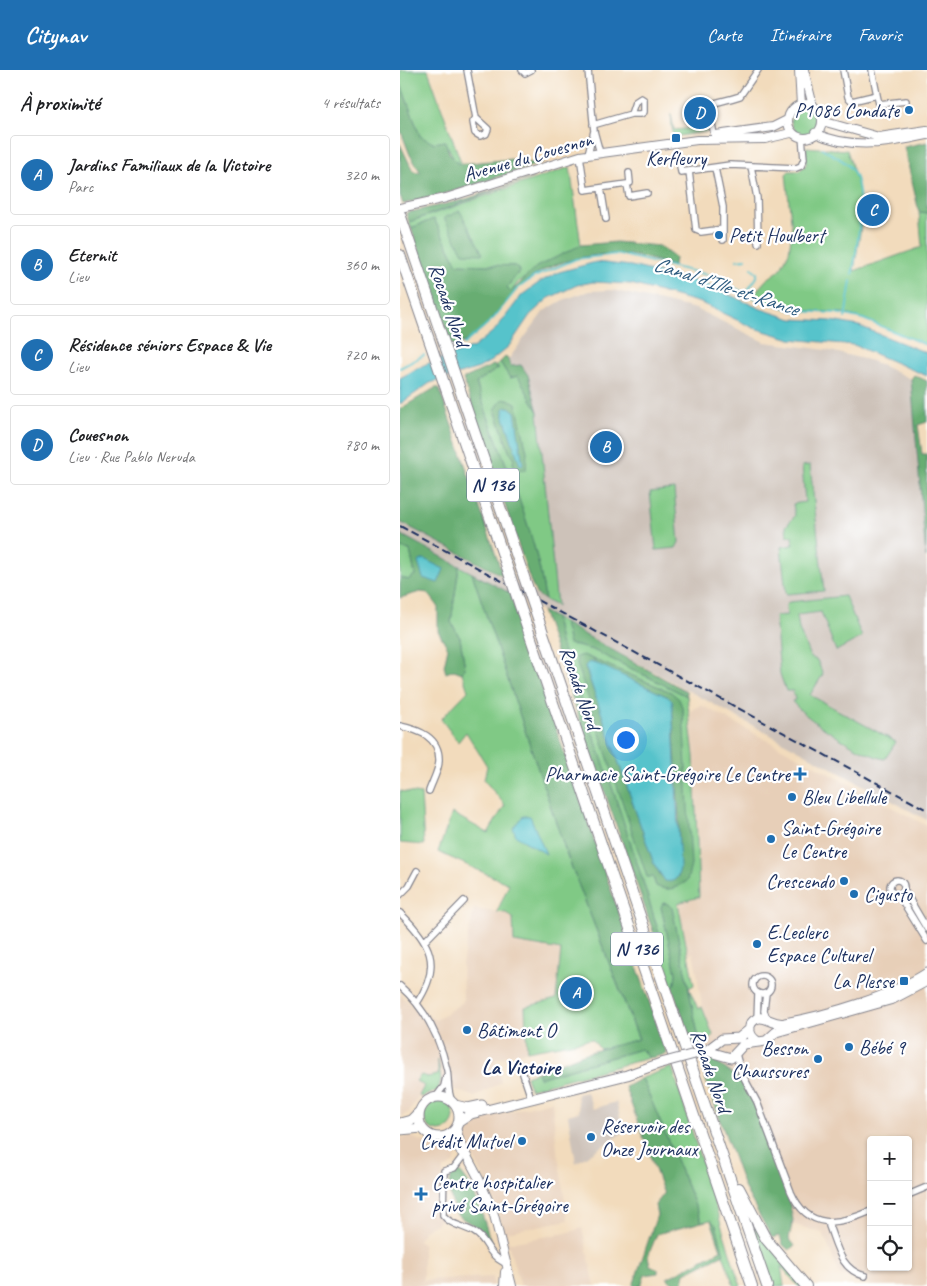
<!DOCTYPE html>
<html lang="fr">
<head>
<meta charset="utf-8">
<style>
	body { margin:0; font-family:Caveat,sans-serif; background:#f6f6f6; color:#202124 }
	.controls { position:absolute; right:15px; bottom:15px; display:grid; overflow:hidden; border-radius:5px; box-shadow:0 1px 4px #0004 }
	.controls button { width:45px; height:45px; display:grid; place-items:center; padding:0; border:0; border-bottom:1px solid #e0e0e0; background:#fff; color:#202124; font:25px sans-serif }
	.you { position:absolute; left:225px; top:669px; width:18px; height:18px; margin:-12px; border:4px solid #fff; border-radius:50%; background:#1a73e8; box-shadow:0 0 0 8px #1a73e833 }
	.badge { display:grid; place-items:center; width:32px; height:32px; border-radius:50%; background:#1f6fb2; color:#fff; font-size:16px; font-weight:700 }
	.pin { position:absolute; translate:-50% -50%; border:2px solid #fff; box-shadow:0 1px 5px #0006 }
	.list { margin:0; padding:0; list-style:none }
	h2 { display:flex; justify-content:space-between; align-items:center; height:65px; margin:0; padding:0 20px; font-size:21px }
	h2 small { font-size:16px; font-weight:400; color:#757577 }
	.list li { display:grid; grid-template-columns:32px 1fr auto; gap:15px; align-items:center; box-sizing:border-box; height:80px; margin:0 10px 10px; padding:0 10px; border:1px solid #e0e0e0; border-radius:5px }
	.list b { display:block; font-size:19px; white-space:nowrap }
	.list p { margin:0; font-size:16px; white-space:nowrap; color:#757577 }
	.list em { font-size:16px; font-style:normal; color:#757577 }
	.icon { flex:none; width:28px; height:28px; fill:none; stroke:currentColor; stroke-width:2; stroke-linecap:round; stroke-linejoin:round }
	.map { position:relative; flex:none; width:527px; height:1216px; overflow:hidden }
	header { display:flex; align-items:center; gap:30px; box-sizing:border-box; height:70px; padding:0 25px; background:#1f6fb2; color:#fff }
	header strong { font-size:24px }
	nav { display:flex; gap:28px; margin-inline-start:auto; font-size:18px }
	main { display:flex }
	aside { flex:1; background:#fff }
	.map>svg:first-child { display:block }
</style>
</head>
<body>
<header>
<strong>Citynav</strong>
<nav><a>Carte</a><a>Itinéraire</a><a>Favoris</a></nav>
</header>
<main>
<aside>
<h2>À proximité<small>4 résultats</small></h2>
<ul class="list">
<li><span class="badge">A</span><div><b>Jardins Familiaux de la Victoire</b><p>Parc</p></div><em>320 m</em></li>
<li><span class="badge">B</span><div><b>Eternit</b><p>Lieu</p></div><em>360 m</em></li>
<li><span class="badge">C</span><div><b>Résidence séniors Espace &amp; Vie</b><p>Lieu</p></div><em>720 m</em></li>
<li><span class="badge">D</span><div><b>Couesnon</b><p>Lieu · Rue Pablo Neruda</p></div><em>780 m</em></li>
</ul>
</aside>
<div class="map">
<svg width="527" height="1216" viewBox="0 0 527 1216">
	<rect width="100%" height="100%" fill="#fff"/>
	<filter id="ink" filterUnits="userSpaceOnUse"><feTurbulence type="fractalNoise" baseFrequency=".02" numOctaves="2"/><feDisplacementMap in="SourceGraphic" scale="10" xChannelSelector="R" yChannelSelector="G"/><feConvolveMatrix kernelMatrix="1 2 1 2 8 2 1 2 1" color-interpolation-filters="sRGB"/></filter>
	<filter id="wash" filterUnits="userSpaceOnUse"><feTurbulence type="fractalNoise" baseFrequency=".0096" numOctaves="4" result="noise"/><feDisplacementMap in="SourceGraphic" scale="20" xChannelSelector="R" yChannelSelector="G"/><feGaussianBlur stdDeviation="1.12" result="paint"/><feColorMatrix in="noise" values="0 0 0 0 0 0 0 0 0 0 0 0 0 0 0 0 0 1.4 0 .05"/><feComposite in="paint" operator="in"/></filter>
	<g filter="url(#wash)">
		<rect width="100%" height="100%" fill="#f2dbbc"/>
		<path fill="#e7cfb8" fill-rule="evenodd" d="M301,635l226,121v460h-57l-2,-4 -28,-7 -17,-42 -31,-9 -3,-23 -15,-46 -36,-77 -28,-20 -4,-14 7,-9 -11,-28 -6,-40 -3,-14 -4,1 -11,-51 21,-6 -5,-141 -4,-43 3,-4zM471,1070h37v127h-37z
			M74,839l32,4 7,4 1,25 47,8 -5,49 -31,8 2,44 -32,8 6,23 -26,15 -22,-8 -27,9 -7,-2 -10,16 -9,5v-123l15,15 21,11 27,-18 -1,-38z
			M152,1031l5,48 11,71 -61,12 2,11 57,-10 16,-5 13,58h-74l-30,-96 -28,-52v-11l4,-5z
			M9,1066l12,5 24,3 11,13 -2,7 -11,5 -2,49 -5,6 -12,6 -6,12 5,1v37l70,-3 1,9h-94v-148z"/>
		<path fill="#cdc2b9" d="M212,220l84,19 69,33 61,8 46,11 39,18 16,189v252l-527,-286v-12l145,78 -7,-188 -30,-52 36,-49 19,-11 26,-9z
			M187,1022l6,17 23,-7 8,30 -48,31 -8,-48 11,-3 -2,-18z"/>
		<path fill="#80c985" stroke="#4e7c72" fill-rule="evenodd" d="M0,0h28l34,95 -8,-5 -6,-13 -21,-5 -7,-6 -20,-54z
			M391 51a14 14 0 1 1 28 0a14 14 0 1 1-28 0Z
			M301,40h5l3,21 -36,6 -2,-23 3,16 19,-2 3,-4 -1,-7 6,-1z
			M406,77l41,3 11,36 4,34 -8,51 68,-24 -3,-35 8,1v133l-58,-25 -25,-8 -49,-3 -43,-14 14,-16 14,-10 9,-18 3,-22 -6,-56 3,-3h10l7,-6z
			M170,97l11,78 -63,37 -7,10 -4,-5 13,-16 -4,-5 -59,-2 -23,-45 -23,9 -2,-6z
			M100,292l10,16 8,-2 20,36 19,194 -12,-6c-9,-73 -46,-147 -69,-218l23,-14 -3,-3zM108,329l8,5 11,48 -14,11 1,-5 -5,-7 -14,-41z
			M410,395l14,126 -38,3 -5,-47 12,-2 -1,-9h-5l-1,-10 9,-10 -2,-12 12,-2 -3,-36z
			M274,419l5,53 -3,6 -20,2 -6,-58z
			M0,478l10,2 5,25 -7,5 -8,-3z
			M59,496l13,7 95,282 72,185 -39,9 -8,-10 -65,12 -2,-44 31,-8 5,-49 -47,-8 -1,-24 -7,-5 -9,-1 12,-28 -71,-32 14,-39 36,20 17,-28 -21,-25 3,-14 -21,-34 -8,10 -17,-23 27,-28 -6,-18 3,-5 -5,-30 -9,-16z
			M445,526l17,41 -26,14 -15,-39 -24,3 2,14 11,28 7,3 6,14 -13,21 86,47 -11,17c-21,-3 -82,-41 -93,-58l3,-1 -2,-9h-7l-6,-17 -5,-58 12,-1 -1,-10 3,-3z
			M155,548l9,5 5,21 24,6 94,46 7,60 5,141 -21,6 16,82 -5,3 9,21 4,-2 11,28 -7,9h-6l-28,-136 -11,-1 15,66 -1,10 -3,4 -11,-33v-14l-20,-65 -31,-94 -50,-139zM183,585l88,37 12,17 4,172c-11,7 -18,11 -31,5l-61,-168z
			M0,721l21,3 3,51 -24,-2z
			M241,979l8,9 -119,31 -4,-13 11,-4 2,6z
			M38,990l3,19 -3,11 -16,7 -3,-1 5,-10 -8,-5 5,-6 6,2 11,-2z
			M272,997l63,202 6,17h-7l-23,-66 -9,2 -60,-144z
			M24 1046a15 15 0 1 1 30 0a15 15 0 1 1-30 0Z
			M351,1151l51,65h-4l-17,-20 3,20h-12l-22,-64z"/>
		<path fill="#68ad72" stroke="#426e68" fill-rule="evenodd" d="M0,12l20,54 13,7 12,-2 4,12 9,11 54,-5 1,5 -3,5 12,-6 22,-1 -86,28 -55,14 -3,-9v-51l13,27 8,2 -11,-18 -10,-26z
			M527,72v71l-8,-1 -15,-65z
			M133,107l-124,45 -3,-9 57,-13z
			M60,141l23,43 -20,-1 -19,-35z
			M34,149l23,45 59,2 4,4 -13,17 4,5 25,-25 45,-22 35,-3 43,4 16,12 -1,8c-18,-5 -37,-12 -56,-12 -32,-1 -76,10 -99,34 -22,22 -36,50 -67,59l-41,-119z
			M106,286l5,10 10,-1 7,10 10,37 -20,-36 -8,2 -10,-16z
			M93,295l6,3 -23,15c23,70 60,144 69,217l-9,-6 -6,-14 -67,-201z
			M514,305l13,6v41l-9,3 4,29h5l-1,104 -15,-179z
			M35,318h4l64,188 -103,-54v-113z
			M108,329l8,4 11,49 -1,18 -11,-1 -2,-6 1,-5 -5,-7 -14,-41 6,-10z
			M0,464l59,32 -8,56 9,16 5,30 -3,5 -8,-3 -8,3 -2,-7 4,-18 -10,-17v-25l-10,-13 -8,-1 -20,6v-21l8,3 7,-5 -5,-25 -10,-2z
			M72,503l38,20c10,29 14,63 30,89l127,372 -17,4 -9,-9 -102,29 -2,-6 46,-18 56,-15 -72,-184z
			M142,541l13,7 5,24 50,139 31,94 20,65v14z
			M164,553l122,68 1,5 -94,-46 -24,-6z
			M183,585l88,37 8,7 4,10 8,156 -4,16c-11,7 -18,11 -31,5l-3,-9h-6l-70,-213 -1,-7zM192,592l76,35 4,4 7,116 -1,60 -17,-1 -7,-12 -69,-198z
			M263,833l5,1 4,4 28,136 -6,1 -3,-5 -19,-53 3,-4 1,-10 -15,-66z
			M310,988l28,20 12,16 24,61 15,46 4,19 -4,18 6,8 -6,4 -7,-6 -1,-6 -3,-2 -6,2 -28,-51 -40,-112 4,-16z
			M242,1008l60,144 -45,12 -9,22 2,9 8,4v4l-13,2 -4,11h-8l24,-71 -2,-10 9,-11 -39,-107z
			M57,1100c17,12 28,53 34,73l-12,-14 -22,-14 -4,-9 -4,-17 3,-17z
			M311,1150l5,5 8,29 -39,19 -3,13h-6l-9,-8 54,-28z"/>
		<path fill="#56c3cb" stroke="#387994" d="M196,192l35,4 72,17 58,26 31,10 39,2 28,5 68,27v23l-73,-31 -63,-6 -37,-11 -53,-25 -70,-19 -38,-2 -16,3 -28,13 -19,17 -21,31 -18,15 -12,7 -49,15 -30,21v-26l24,-13 50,-18 22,-18 26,-34 18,-13 19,-10z
			M109,337l6,5 8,53h-3l-16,-48v-9z
			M24,489l20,10 -6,14 -15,-5 -5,-16z
			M189,592l11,3 68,32 4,4 8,167c-2,9 -4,15 -15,13l-11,-17 -69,-198z
			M123,746h7l16,38 -30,-18 -3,-8z"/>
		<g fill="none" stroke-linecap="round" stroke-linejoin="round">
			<path stroke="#56c3cb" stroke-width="2" d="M422,78c8,6 19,10 26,17 21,20 9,85 4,110
				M337,190l9,-1
				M346,223l11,-16v-4l-5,-5
				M445,248l6,-37
				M64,274l29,-25 24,-30 17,-12 42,-18 42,-5 90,21 47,23 40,13 41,2 27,6 64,26
				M0,298l24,-13"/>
		</g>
	</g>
	<g filter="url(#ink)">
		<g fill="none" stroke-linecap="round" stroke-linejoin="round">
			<g stroke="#86858d" stroke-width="8">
				<path id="minor" d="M67,0l9,48
					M122,0l3,3 6,-3
					M188,0l6,61 6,22
					M443,0l5,27 4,4 25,-6 -5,-25
					M477,25l2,9 27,-3
					M76,48l12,11 -2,5 -6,2 -5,-3 -2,-11z
					M193,55l38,-11h10l3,-2v-12l-3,-2 -6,4 -4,12
					M314,65c-7,-40 -6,-28 26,-39l18,-26
					M188,84l6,-23
					M180,86l5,34 42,-6 2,12 18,-3
					M279,91l2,11 49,-7 66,3 5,-2 3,-7 -2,-22
					M351,96l6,32 1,45
					M315,98l8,39v33
					M289,101l7,59 5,2 22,-3
					M227,114l3,-1 -1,-10
					M201,118l5,31
					M0,656c19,4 40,11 39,35 0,9 -7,21 -10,30
					M490 817a7 7 0 1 1 14 0a7 7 0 1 1-14 0Z
					M504,820l23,39
					M0,825l9,-9 8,-15
					M495,825l6,4 26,42
					M0,843c30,29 43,51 17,90
					M25,871l39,-40
					M353 915a9 9 0 1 1 18 0a9 9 0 1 1-18 0Z
					M0,916c25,22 40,52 47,84 2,10 0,22 5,31
					M366,923l-2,18 3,8
					M357,949l1,-25
					M336,984l5,18 16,30 34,90c17,39 48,33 80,19
					M123,1004l7,21
					M36,1027l8,-11 2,-9
					M63,1086l-9,12 -10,3 -1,44c7,10 21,11 31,17 14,8 12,21 29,30
					M508,1125l19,-8
					M430,1153l-1,3c8,21 12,44 36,50"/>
			</g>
			<g stroke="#86858d" stroke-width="10">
				<path id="tertiary" d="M399,0l2,35
					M404,0l9,36
					M388 51a17 17 0 1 1 34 0a17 17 0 1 1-34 0Z
					M422,51l57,16 48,-7
					M415,63c36,17 75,10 112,2
					M316,65l57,-8 14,-7
					M0,138l46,-10 134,-42 117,-16 68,-1 26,-6
					M56,1057l4,16 19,36 14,32 19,75
					M41,1067l10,4 10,11
					M104,1216l1,-14"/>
			</g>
			<g stroke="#86858d" stroke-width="11">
				<path id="secondary" d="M357,971c-8,-5 -11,-16 -1,-22 9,-5 17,7 29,4 44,-8 105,-26 142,-50
					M306,981l25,7 13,-14 22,-3 10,-9 117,-33 34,-18
					M306,981l16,-12 17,-1 11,-9
					M19 1047a20 20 0 1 1 40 0a20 20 0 1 1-40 0Z
					M55,1035l13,3 14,-3
					M59,1052l12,-8 156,-39 34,-12
					M0,1053l11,-3 8,-8
					M0,1060l22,-2"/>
			</g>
			<g stroke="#86858d" stroke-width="12">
				<path id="trunk" d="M0,144l124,363
					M0,185l107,312
					M122,542l230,674
					M139,551l228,665
					M339,1118l27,51 40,47"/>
			</g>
			<use href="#minor" stroke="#fff" stroke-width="5.5"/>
			<use href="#tertiary" stroke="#fff" stroke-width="8"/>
			<use href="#secondary" stroke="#fff" stroke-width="9"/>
			<use href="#trunk" stroke="#fff" stroke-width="10"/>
			<path stroke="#1b2f5e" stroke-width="2" stroke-dasharray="8 4" stroke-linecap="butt" d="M0,456l527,284"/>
			<g stroke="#86858d" stroke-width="11" stroke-linecap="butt">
				<path id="secondary-bridge" d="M261,993l45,-12"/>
			</g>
			<g stroke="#86858d" stroke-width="12" stroke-linecap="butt">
				<path id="trunk-bridge" d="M107,497l15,45
					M124,507l15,44"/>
			</g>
			<use href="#secondary-bridge" stroke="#fff" stroke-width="9"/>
			<use href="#trunk-bridge" stroke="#fff" stroke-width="10"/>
		</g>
	</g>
	<g fill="#1f6fb2" stroke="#fff" stroke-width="2">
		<circle cx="509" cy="40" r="5"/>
		<rect x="271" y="63" width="10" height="10" rx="2.5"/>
		<circle cx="319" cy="165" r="5"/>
		<path d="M397.5 696.5h5v5h5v5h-5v5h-5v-5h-5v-5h5z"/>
		<circle cx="392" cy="727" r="5"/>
		<circle cx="371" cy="769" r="5"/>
		<circle cx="444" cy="811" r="5"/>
		<circle cx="454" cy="824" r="5"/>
		<circle cx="357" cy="874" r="5"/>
		<rect x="499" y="906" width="10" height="10" rx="2.5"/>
		<circle cx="67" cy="960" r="5"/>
		<circle cx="449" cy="977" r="5"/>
		<circle cx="418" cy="989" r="5"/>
		<circle cx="191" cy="1067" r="5"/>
		<circle cx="122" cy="1071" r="5"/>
		<path d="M18.5 1116.5h5v5h5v5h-5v5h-5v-5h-5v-5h5z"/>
	</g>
	<g text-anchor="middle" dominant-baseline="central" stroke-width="4.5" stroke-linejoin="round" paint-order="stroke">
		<g fill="#fff" stroke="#5f6d8e" stroke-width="1">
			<rect x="67" y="398.5" width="52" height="33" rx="4"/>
			<rect x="211" y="862.5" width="52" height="33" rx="4"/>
		</g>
		<g font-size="19" font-weight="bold" fill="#1b2f5e">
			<text x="93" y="415">N 136</text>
			<text x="237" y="879">N 136</text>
		</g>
		<g font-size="20" fill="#1b2f5e" stroke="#fff" text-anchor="start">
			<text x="499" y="40" text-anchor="end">P1086 Condate</text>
			<text x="276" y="88" text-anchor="middle">Kerfleury</text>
			<text x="329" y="165">Petit Houlbert</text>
			<text x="390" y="704" text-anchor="end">Pharmacie Saint-Grégoire Le Centre</text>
			<text x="402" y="727">Bleu Libellule</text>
			<text x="381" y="758">Saint-Grégoire<tspan x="381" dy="23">Le Centre</tspan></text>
			<text x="434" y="811" text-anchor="end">Crescendo</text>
			<text x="464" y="824">Cigusto</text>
			<text x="367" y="862">E.Leclerc<tspan x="367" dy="23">Espace Culturel</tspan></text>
			<text x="494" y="911" text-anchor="end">La Plesse</text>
			<text x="77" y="960">Bâtiment O</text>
			<text x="459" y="977">Bébé 9</text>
			<text x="408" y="978" text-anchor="end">Besson<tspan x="408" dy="23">Chaussures</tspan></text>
			<text x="201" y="1056">Réservoir des<tspan x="201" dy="23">Onze Journaux</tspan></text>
			<text x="112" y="1071" text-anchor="end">Crédit Mutuel</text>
			<text x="32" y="1112">Centre hospitalier<tspan x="32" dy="23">privé Saint-Grégoire</tspan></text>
		</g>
		<g font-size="20" fill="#1b2f5e" stroke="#fff">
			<text transform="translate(128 87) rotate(-16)">Avenue du Couesnon</text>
			<text transform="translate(49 235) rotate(71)">Rocade Nord</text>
			<text transform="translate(180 618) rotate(71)">Rocade Nord</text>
			<text transform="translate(311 1001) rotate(71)">Rocade Nord</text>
		</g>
		<g font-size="21" font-style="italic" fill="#2d5b7f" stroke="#fff">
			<text transform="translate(326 216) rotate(18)">Canal d'Ille-et-Rance</text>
		</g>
		<g font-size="21" font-weight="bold" fill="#1b2f5e" stroke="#fff">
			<text x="121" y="997">La Victoire</text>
		</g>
	</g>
</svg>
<div class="controls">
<button>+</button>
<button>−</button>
<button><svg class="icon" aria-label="locate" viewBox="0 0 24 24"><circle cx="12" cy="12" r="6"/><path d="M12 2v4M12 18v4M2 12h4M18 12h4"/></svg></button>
</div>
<div class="you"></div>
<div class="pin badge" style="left:176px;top:923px">A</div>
<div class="pin badge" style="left:206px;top:377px">B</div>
<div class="pin badge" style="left:473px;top:140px">C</div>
<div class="pin badge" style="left:300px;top:43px">D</div>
</div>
</main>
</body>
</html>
